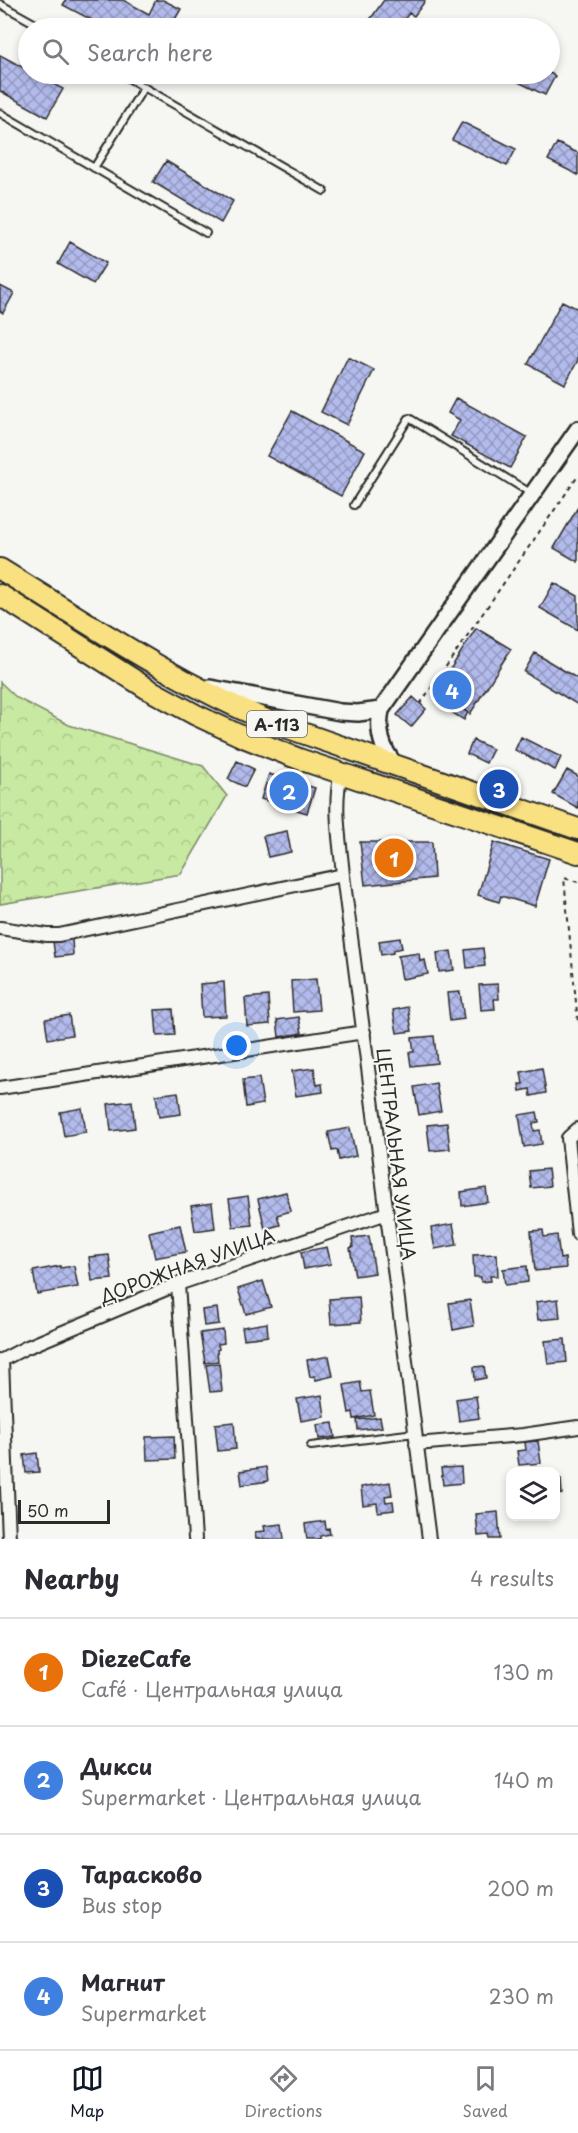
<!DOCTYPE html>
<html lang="en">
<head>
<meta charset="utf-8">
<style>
	body { margin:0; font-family:"Playpen Sans",sans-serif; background:#f7f7f7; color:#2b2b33 }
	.controls { position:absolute; right:18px; bottom:18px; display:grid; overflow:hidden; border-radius:12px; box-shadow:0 3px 9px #0003 }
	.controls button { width:54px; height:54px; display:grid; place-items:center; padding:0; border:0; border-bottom:2px solid #e1e1e2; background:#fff; color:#2b2b33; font:30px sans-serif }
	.scale { position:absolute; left:18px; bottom:15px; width:92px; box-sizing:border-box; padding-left:6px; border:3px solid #2b2b2b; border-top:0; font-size:16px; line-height:21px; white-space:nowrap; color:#2b2b2b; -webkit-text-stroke:4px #f6f6f2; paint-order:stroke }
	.you { position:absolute; left:237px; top:1046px; width:21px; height:21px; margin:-15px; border:4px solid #fff; border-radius:50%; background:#1a73e8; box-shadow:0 0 0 9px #1a73e833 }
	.badge { display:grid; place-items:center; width:39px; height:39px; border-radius:50%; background:#111827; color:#fff; font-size:20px; font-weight:700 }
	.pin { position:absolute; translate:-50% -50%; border:3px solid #fff; box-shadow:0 2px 6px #0006 }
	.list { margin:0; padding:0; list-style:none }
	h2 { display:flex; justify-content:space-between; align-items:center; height:78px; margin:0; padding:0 24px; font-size:26px }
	h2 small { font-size:20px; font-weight:400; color:#7c7c81 }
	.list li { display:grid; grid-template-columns:39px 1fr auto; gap:18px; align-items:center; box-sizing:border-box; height:108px; padding:0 24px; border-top:2px solid #e1e1e2 }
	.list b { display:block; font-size:22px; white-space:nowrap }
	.list p { margin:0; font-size:20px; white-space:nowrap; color:#7c7c81 }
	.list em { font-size:20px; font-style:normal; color:#7c7c81 }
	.icon { flex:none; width:33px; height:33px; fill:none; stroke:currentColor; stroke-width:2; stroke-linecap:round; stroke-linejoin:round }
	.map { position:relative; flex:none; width:578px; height:1539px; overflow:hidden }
	.search { position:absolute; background:#fff; box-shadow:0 3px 9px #0003; left:18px; right:18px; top:18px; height:66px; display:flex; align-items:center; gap:15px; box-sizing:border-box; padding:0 21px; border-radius:33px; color:#7c7c81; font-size:22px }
	.sheet { height:510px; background:#fff }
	nav { display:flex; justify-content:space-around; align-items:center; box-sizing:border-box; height:84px; border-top:2px solid #e1e1e2; background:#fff; font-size:16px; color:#7c7c81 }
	nav a { display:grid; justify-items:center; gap:3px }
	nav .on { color:#111827 }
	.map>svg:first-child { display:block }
</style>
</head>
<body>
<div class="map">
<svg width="578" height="1539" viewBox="0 0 578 1539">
	<defs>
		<pattern id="forest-crowns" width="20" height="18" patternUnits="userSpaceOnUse" patternTransform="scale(1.5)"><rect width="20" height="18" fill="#c8e9a2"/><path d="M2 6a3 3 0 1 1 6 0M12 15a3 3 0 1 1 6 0" fill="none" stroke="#acc88c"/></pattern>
		<pattern id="building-cross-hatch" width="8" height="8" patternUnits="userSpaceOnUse" patternTransform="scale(1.5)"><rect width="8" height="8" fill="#b3bbec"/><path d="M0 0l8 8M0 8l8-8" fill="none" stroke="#9298bf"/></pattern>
	</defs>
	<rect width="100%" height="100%" fill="#f6f6f2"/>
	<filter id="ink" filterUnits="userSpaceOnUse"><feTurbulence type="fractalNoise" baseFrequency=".0167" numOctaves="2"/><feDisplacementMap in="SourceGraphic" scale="12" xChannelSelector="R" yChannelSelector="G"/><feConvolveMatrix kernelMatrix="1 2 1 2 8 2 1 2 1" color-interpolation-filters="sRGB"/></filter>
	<g filter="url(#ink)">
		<path fill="url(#forest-crowns)" stroke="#7a8a66" stroke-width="1.5" d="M0,682l17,16 52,27 134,41 24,30 -46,78 -181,30z"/>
		<path fill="url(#building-cross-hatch)" stroke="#2b2b2b" stroke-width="1.5" d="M66,0h57l26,14 7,-14h7l18,9 -11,19h-63l-44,-23z
			M384,0h40l1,1 -11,15 -5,-3 -11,15h-34z
			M0,55l28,15v4h6l29,15 -16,28 -47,-26z
			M550,73l5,3 -10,19 -43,-21z
			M462,122l54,27 -9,17 -55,-26z
			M557,143l21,10v22l-30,-15z
			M166,161l67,40 -12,22 -68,-41z
			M70,242l36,21 -13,21 -35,-20z
			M0,286l14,7 -11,20 -3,-2z
			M562,301l16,8v51l-13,24 -37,-20z
			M348,357l26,13 -27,55 -26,-13z
			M456,398l71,39 -17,31 -59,-32 9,-16 -12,-7z
			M292,411l73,40 -24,45 -74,-40z
			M578,507v55l-24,-14z
			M554,583l24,13v34l-38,-22z
			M476,628l35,21 -41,65 -34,-22z
			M535,653l43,26v26l-54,-33z
			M413,697l13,12 -15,18 -14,-12z
			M445,697l23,15 -4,8 -24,-15z
			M521,737l40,20 -6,13 -40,-20z
			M473,740l20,9 -7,14 -19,-9z
			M237,761l17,8 -9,18 -17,-8z
			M567,770l11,6v32l-25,-14z
			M269,774l46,14 -8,25 -46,-14z
			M287,831l4,21 -23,5 -5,-21z
			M360,842h72l2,36 -69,7z
			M494,842l55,17 -14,47 -34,-10 -2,6 -21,-7z
			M400,938l2,10 -9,2v3l-12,2 -2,-14z
			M72,939l1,16 -18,2 -2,-16z
			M483,948l2,18 -18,2 -2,-18z
			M451,951l3,19 -15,2 -2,-19z
			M419,953l1,8 5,-1 3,14 -26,5 -4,-23z
			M316,979l3,31 -26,2 -2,-31z
			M224,982l2,34 -24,1 -2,-33z
			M498,984l1,15h-5l1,10 -14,1 -2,-25z
			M460,992l4,27 -14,2 -3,-28z
			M268,996l2,28 -23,2 -2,-28z
			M408,1007l4,24 -15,2 -4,-23z
			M173,1009l2,26 -18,1 -2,-26z
			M69,1015l3,20 -24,4 -3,-20z
			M299,1017l3,16 -23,4 -2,-17z
			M434,1036l3,27 -26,3 -2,-14h5l-2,-14z
			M314,1068l3,17 5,-1 1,8 -27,4 -4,-25z
			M542,1068l4,25 -15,3 -1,-7 -10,2 -1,-7h4l-2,-12z
			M259,1078l4,26 -17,3 -3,-27z
			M436,1083l5,28 -22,4 -5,-28z
			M178,1092l3,22 -22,3 -3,-22z
			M132,1101l3,27 -24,3 -3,-27z
			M82,1108l4,24 -22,4 -4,-24z
			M537,1112l2,10 -6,1 1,8 6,-1 2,14 -18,3 -5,-32z
			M447,1123l3,26 -20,2 -3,-26z
			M350,1128l6,28 -17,4 -2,-10 -5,1 -4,-19z
			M548,1169l2,17 -19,2 -2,-17z
			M486,1188l2,14 -26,4 -1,-14z
			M286,1192l5,19 -14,4 3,10 -15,4 -7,-30z
			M248,1196l4,29 -19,2 -4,-28z
			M212,1203l3,25 -20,3 -4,-25z
			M453,1224l4,21 -22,4 -4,-21z
			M180,1225l6,27 -31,6 -6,-26z
			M543,1230l1,7 13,-2 3,24 5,-1 1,10 -31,3 -4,-40z
			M369,1236l6,37 -20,3 -5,-28 3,-1 -1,-9z
			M327,1247l4,17 -27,5 -3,-17z
			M497,1254l1,22h-8l1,5 -10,1v-5h-7l-1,-22z
			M109,1255l3,24 -20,2 -3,-24z
			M60,1266v2l14,-2 4,21 -41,7 -4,-23z
			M527,1266l1,16 -23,3 -2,-16z
			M263,1281l8,26 -25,7 -8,-25z
			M359,1297l2,25 -30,2 -2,-25z
			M558,1299l2,19 -22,2 -2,-18z
			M470,1300l4,26 -21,4 -4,-27z
			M217,1308l2,16 -15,2 -2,-16z
			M267,1323l1,13 -24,3 -2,-12z
			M223,1330l1,13 -6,1 1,5 -2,1 1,11 -13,2 -5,-30z
			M565,1339l2,23 -19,2 -3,-23z
			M329,1356l4,20 -17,4 -1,-4 -5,1 -3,-17z
			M219,1363l3,28 -12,1 -4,-27z
			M484,1366l2,12 -11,2 -1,-13z
			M360,1382l2,10 8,-1 4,24 -20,4 -1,-7 -4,1 -5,-28z
			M322,1395l3,22 -24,4 -4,-22z
			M476,1396l3,22 -20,3 -3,-22z
			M380,1417l2,10 -24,3 -1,-10z
			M234,1422l2,27 -18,2 -3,-27z
			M333,1423l2,14 -16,2 -2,-14z
			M174,1436l1,23 -28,1 -1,-23z
			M538,1441l3,22 -22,2 -2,-14 9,-1 -1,-8z
			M37,1453l2,19 -13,1 -2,-18z
			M266,1467l2,14 -26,4 -2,-14z
			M461,1467l1,16 -19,2 -2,-17z
			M556,1479h5l1,15 -6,1z
			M390,1482l2,13 -7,1 1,6 7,-1 1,9 -16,2 -1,-9 -14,2 -2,-18z
			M498,1512l2,27h-10l-1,-4 -11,1 -2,-22z
			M325,1521l1,8 3,-1 1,6 -10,2v3h-13l-2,-15z
			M282,1524l2,15h-28l-1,-7 10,-1 -1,-5z"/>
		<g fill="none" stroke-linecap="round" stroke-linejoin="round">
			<g stroke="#2b2b2b" stroke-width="10">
				<path id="service" d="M0,4l43,24
					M121,74l203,117
					M0,113l206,120
					M94,168l50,-81
					M354,505l55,-87 123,76
					M311,1446l104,-13"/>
			</g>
			<g stroke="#2b2b2b" stroke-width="16">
				<path id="minor" d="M341,773c-8,33 -1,68 2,102l86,664
					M0,928l47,7h12l284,-60
					M0,1088l364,-56
					M578,1129l-10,9 10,96
					M178,1284l17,255
					M2,1360l7,179
					M0,1361l25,-13 153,-64 209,-71
					M416,1444l107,-9 55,-8"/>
			</g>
			<g stroke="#2b2b2b" stroke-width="20">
				<path id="tertiary" d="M210,688l130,24 18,1 23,-3
					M395,765c-14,-17 -18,-34 -14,-55l197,-281"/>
			</g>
			<g stroke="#2b2b2b" stroke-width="24">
				<path id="trunk" d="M0,569c88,54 175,113 271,153l307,107
					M0,595l148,94 48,26 45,21 58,23 279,94"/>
			</g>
			<path stroke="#2b2b2b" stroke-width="2" stroke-dasharray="4.5 4.5" stroke-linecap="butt" d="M420,704l158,-228
				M578,882l-14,-4 14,145"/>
			<use href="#service" stroke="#f6f6f2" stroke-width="6"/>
			<use href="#minor" stroke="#f6f6f2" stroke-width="12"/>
			<use href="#tertiary" stroke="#f6f6f2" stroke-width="15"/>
			<use href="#trunk" stroke="#f9e181" stroke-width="20"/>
		</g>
	</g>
	<g text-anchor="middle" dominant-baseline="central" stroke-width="4.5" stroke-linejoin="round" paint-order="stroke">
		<rect fill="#f6f6f2" stroke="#686867" stroke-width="1.5" x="247" y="711" width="60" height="26" rx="4.5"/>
		<g font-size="16" font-weight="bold" fill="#2b2b2b">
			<text x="277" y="724">А-113</text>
		</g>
		<g font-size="18" fill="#2b2b2b" stroke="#f6f6f2">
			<text transform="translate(397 1154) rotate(83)">ЦЕНТРАЛЬНАЯ УЛИЦА</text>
			<text transform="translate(187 1265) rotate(-20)">ДОРОЖНАЯ УЛИЦА</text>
		</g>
	</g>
</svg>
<div class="controls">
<button><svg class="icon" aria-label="layers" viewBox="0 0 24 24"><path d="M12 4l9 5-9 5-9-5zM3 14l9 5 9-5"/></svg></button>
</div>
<div class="scale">50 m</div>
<div class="you"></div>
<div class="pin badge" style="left:394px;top:858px;background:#e8710a">1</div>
<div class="pin badge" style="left:289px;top:791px;background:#3f7fe0">2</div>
<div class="pin badge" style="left:499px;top:789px;background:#1a4fb4">3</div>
<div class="pin badge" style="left:452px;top:690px;background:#3f7fe0">4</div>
<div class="search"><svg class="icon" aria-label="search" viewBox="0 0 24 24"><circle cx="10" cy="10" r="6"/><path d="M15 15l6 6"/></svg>Search here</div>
</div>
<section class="sheet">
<h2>Nearby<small>4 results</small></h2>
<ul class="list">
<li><span class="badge" style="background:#e8710a">1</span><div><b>DiezeCafe</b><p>Café · Центральная улица</p></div><em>130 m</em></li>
<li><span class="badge" style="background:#3f7fe0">2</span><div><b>Дикси</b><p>Supermarket · Центральная улица</p></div><em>140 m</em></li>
<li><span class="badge" style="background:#1a4fb4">3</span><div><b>Тарасково</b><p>Bus stop</p></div><em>200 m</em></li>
<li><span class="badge" style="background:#3f7fe0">4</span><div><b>Магнит</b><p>Supermarket</p></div><em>230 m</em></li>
</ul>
</section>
<nav>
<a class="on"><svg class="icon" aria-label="map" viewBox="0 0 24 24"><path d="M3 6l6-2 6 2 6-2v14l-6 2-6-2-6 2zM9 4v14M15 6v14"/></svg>Map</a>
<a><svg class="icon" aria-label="directions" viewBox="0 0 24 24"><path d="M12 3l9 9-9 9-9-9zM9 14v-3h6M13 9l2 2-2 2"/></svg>Directions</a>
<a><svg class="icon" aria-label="saved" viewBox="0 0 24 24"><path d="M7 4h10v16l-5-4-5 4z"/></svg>Saved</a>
</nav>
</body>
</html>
